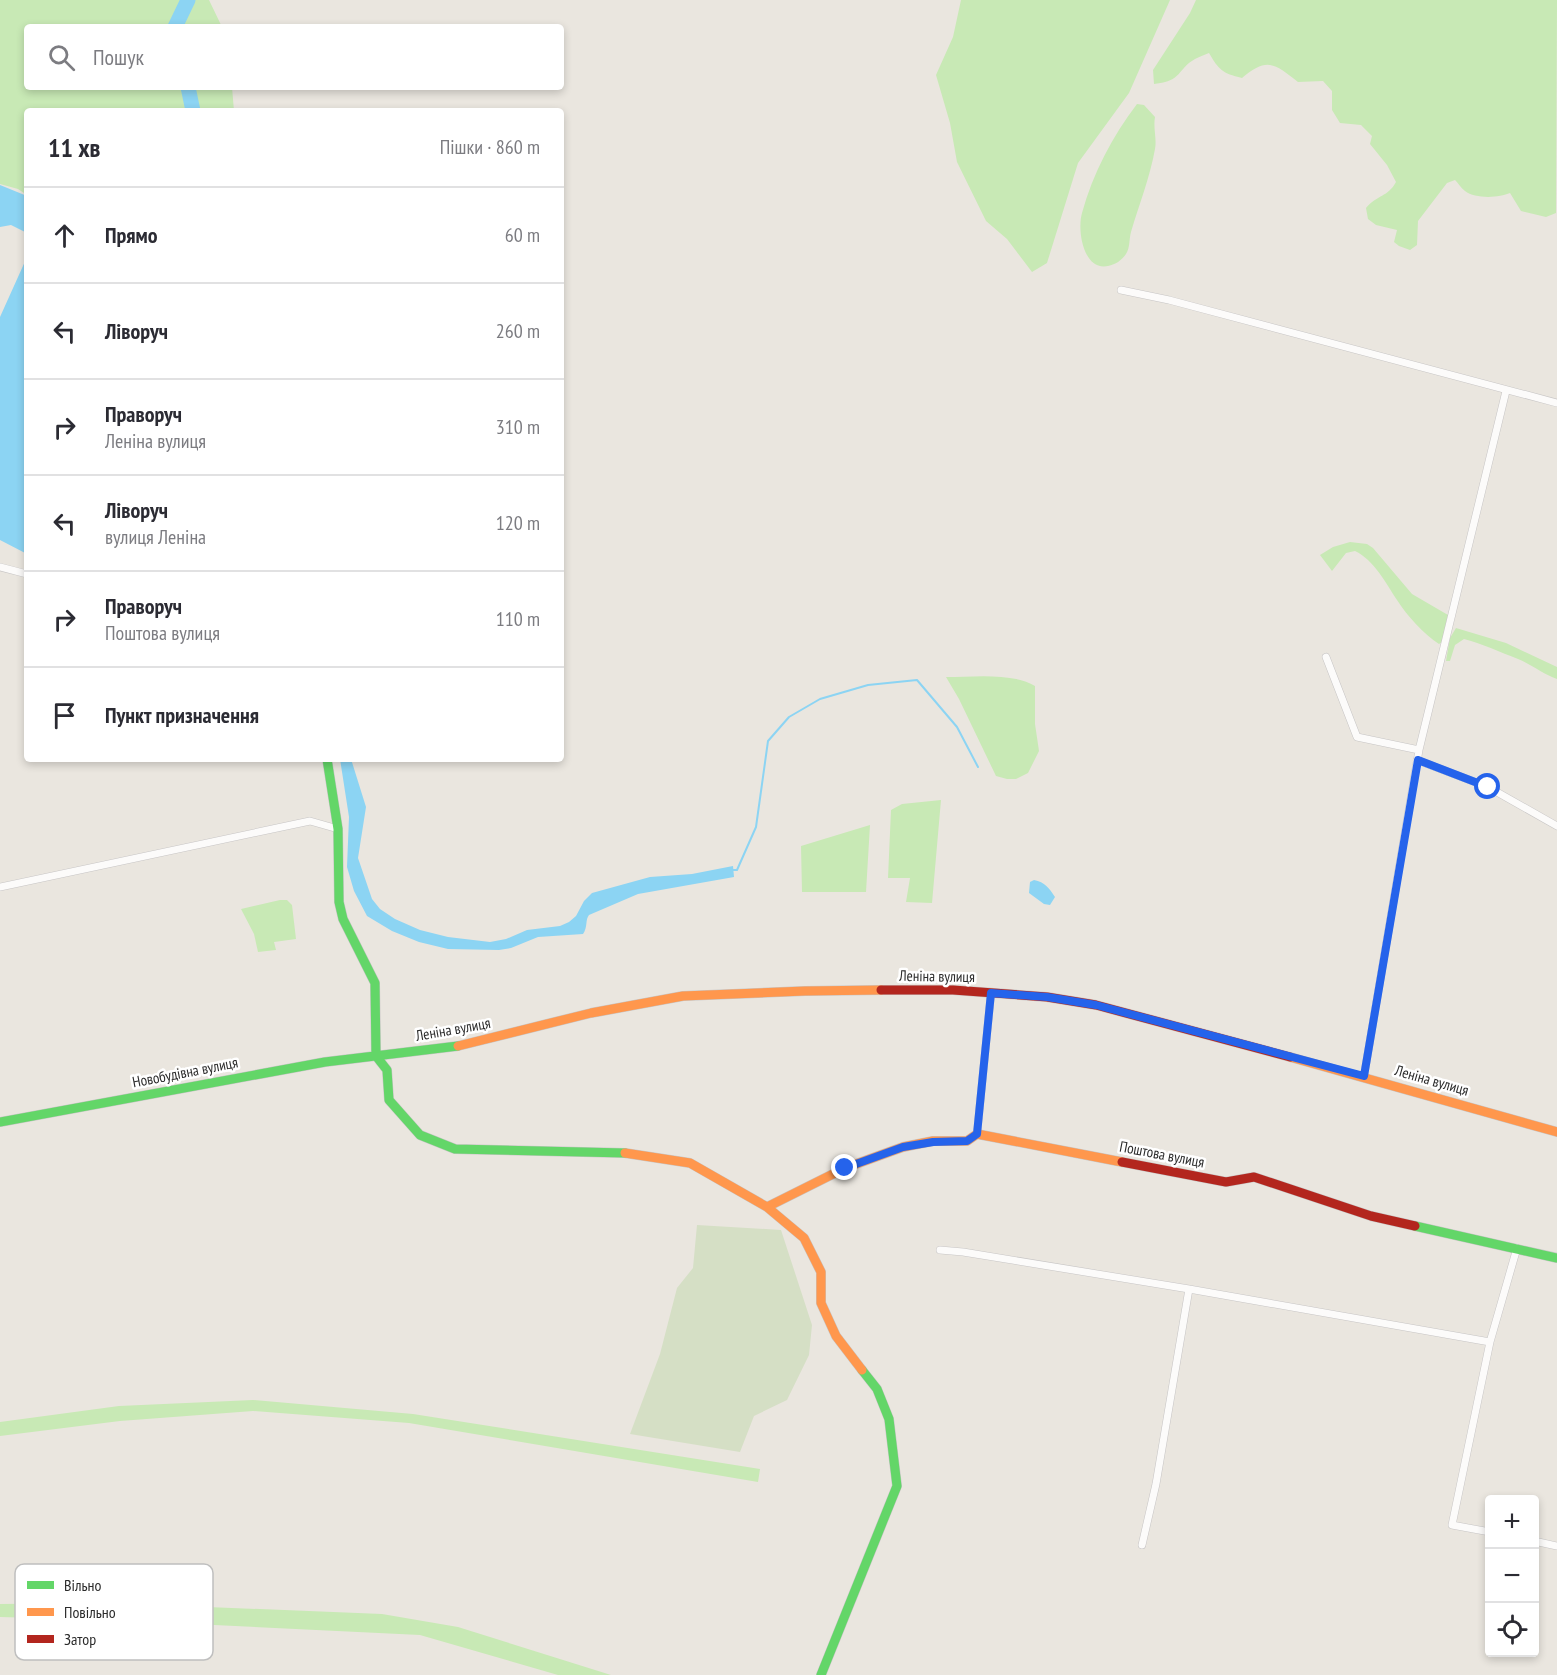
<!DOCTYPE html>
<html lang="uk">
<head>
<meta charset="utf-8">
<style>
	body { margin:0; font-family:"PT Sans Narrow",sans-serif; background:#f2f2f3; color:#2b2b33 }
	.controls { position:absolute; right:18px; bottom:18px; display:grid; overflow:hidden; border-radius:6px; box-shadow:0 3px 9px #0003 }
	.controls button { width:54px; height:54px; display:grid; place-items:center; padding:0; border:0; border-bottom:2px solid #e1e1e2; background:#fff; color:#2b2b33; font:30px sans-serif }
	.stop { position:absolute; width:18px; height:18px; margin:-14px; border:4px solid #2563eb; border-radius:50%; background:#fff }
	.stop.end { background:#2563eb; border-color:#fff; box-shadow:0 2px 6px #0008 }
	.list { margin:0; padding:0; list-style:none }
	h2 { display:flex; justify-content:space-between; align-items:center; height:78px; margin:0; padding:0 24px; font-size:26px }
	h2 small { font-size:20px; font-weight:400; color:#7c7c81 }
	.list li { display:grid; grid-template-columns:39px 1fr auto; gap:18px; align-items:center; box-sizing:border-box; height:96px; padding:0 24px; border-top:2px solid #e1e1e2 }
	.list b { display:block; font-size:22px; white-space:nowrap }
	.list p { margin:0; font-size:20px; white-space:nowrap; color:#7c7c81 }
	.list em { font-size:20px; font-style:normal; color:#7c7c81 }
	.icon { flex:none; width:33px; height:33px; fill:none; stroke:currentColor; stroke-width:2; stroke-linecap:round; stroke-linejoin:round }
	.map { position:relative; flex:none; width:1557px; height:1675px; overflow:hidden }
	.search { position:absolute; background:#fff; box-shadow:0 3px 9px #0003; left:24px; top:24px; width:540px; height:66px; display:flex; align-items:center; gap:15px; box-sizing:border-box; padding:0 21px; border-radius:6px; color:#7c7c81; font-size:22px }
	.panel { position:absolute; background:#fff; box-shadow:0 3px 9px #0003; left:24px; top:108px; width:540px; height:654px; border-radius:6px }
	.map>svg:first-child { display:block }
</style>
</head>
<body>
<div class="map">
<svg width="1557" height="1675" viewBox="0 0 1557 1675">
	<rect width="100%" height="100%" fill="#eae6df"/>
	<path fill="#c8e9b5" d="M0,0h209l13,27h-195v60h205l2,24h-207v84l-9,-6 -18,-5z
		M961,0h209l-41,93 -51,70 -31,100 -15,9 -25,-33 -21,-18 -29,-59 -7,-39 -14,-48 17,-38z
		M1196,0h361l-1,213 -10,4 -25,-6 -11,-18c-11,5 -35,6 -45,-2 -4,-3 -7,-8 -10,-11l-8,3 -29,38 -1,24 -7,5 -11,-4 -5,-4 3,-12 -21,-5 -8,-6 -2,-11c11,-13 22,-11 30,-26l-9,-17 -17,-21 2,-8 -11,-11 -21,-2 -8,-13v-19l-9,-10 -25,1c-24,-19 -31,-25 -56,-4 -20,-5 -23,-8 -33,-25 -5,2 -10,4 -14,6 -18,10 -12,22 -41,25l-1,-14 37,-57z
		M1137,104l7,1 11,12c-2,11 2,22 0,32 -5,28 -16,56 -24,83 -2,7 -1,16 -5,22 -5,7 -10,10 -18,12 -25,5 -31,-36 -26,-53 11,-40 30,-76 55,-109z
		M1350,542l17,2 6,4 39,46 36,21 -6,27 -3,2c-15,-10 -32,-28 -42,-44 -11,-17 -23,-40 -42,-49l-9,2 -14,18 -12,-16 13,-8z
		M1456,628l50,15 51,24v12c-14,-5 -25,-14 -39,-20 -18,-7 -35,-15 -54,-20l-9,6 -5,16h-4l4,-23z
		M946,677c26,0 66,-5 89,9v38l4,27 -11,22 -12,6h-9l-11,-3 -37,-77z
		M941,800l-9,103 -26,-1 4,-24h-22l3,-68 11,-6z
		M870,825l-4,67h-64l-1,-46z
		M280,900h7l5,5 4,34 -22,3 2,8 -18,2 -4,-18 -13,-25z
		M253,1400l160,14 347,55 -2,13 -349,-59 -156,-12 -133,10 -120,15v-14l119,-16z
		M110,1603l272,11 76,13 153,48h-53l-138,-40 -310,-15 -110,-3v-13z"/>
	<path fill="#d5dfc5" d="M697,1225l84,5 31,95 -3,30 -22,45 -33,16 -14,36 -110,-18 30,-80 17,-66 16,-20z"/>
	<path fill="#8cd4f3" d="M0,185l27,11v37l-16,-8 -11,2z
		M27,257v297l-27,-14v-223z
		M340,759h11l15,48 -8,51 14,41 8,10 15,10 25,11 28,7 42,5 16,-3 21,-9 33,-4 9,-4 7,-6 8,-15 8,-8 58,-16 42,-3 41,-8 1,11 -96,17 -49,21c-4,5 -1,12 -6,19l-45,3 -27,11 -12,2 -51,-1 -29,-7 -27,-11 -25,-15 -13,-25 -7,-24 2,-50z
		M1034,880c11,2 15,8 21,17l-5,8 -6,-1 -15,-11 1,-11z"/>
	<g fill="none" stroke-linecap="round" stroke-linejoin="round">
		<path stroke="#8cd4f3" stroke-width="2" d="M733,870h4l19,-43 12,-86 21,-24 31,-18 48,-14 49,-5 40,47 21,40"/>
		<path stroke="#8cd4f3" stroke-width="15" d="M175,27l13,-27
			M188,87l5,24"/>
		<g stroke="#c7c5c5" stroke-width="8">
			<path id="street" d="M1121,290l48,10 388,103
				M0,567l27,7
				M1326,657l31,80 62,13
				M1417,760l71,27 69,39
				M0,887l310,-66 28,8
				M1364,1076l55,-326 87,-359
				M977,1134l14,-141
				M940,1250l23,2 226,37 301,53
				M1490,1532l-38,-7 38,-183 27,-94
				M1534,1541l23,5
				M1142,1545l14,-61 33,-195"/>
		</g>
		<g stroke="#c7c5c5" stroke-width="10">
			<path id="fast" d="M327,759l11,70 1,73 4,17 32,64 1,73 11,14 2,30 31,35 35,14 170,4
				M0,1122l325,-60 133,-16
				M1415,1226l142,32
				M821,1675l76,-189 -8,-67 -12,-30 -15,-19"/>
		</g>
		<g stroke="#c7c5c5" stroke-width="10">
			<path id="slow" d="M458,1046l133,-33 92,-17 122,-5 76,-1
				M1290,1057l267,75
				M625,1153l65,10 77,44 37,31 17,34v31l15,33 26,34
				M767,1207l78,-39 58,-21 30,-6h34l10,-7 145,28"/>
		</g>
		<g stroke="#c7c5c5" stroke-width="10">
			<path id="jam" d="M881,990h72l94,7 49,8 194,52
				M1122,1162l104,20 28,-5 117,39 44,10"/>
		</g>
		<use href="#street" stroke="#fcfbfa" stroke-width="7"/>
		<use href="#fast" stroke="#63d668" stroke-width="9"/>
		<use href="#slow" stroke="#ff974d" stroke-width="9"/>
		<use href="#jam" stroke="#b3261e" stroke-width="9"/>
	</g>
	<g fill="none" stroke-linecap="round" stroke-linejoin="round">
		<path stroke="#2563eb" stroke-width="8" d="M845,1168l58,-21 30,-5 34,-1 10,-7 14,-141 56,4 49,8 268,71 54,-316 70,27"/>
	</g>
	<g text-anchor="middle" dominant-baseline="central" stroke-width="5" stroke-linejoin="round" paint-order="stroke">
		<g font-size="15" fill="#2b2b2b" stroke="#fff">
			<text transform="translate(937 976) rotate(1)">Леніна вулиця</text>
			<text transform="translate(453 1029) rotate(-10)">Леніна вулиця</text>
			<text transform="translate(185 1072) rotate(-11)">Новобудівна вулиця</text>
			<text transform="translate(1432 1080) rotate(16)">Леніна вулиця</text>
			<text transform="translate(1162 1154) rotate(11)">Поштова вулиця</text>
		</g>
	</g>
	<rect x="15" y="1564" width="198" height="96" rx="9" fill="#fff" stroke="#bfbfbf" stroke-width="1.5"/>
	<rect x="27" y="1581" width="27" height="8" fill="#63d668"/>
	<rect x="27" y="1608" width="27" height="8" fill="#ff974d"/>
	<rect x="27" y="1635" width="27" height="8" fill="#b3261e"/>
	<g font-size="16" fill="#2b2b2b">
		<text x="64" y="1591">Вільно</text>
		<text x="64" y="1618">Повільно</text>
		<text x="64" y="1645">Затор</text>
	</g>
</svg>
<div class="controls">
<button>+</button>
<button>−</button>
<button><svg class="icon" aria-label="locate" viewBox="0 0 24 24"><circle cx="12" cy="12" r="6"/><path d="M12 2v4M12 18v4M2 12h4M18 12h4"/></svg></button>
</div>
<div class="stop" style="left:1488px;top:787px"></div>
<div class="stop end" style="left:845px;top:1168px"></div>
<div class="search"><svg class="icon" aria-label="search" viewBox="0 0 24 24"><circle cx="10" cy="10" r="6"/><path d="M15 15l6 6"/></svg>Пошук</div>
<section class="panel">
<h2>11 хв<small>Пішки · 860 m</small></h2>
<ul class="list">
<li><svg class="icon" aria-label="ahead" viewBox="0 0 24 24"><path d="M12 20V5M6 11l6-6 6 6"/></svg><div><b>Прямо</b></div><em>60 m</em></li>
<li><svg class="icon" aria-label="left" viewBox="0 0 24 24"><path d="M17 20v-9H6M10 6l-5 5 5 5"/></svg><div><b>Ліворуч</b></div><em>260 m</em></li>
<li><svg class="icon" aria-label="right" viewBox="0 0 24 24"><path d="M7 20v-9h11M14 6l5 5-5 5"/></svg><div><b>Праворуч</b><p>Леніна вулиця</p></div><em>310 m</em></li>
<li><svg class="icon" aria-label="left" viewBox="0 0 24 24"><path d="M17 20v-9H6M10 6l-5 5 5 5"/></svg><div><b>Ліворуч</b><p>вулиця Леніна</p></div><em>120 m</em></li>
<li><svg class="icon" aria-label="right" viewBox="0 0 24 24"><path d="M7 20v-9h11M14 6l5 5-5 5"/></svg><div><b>Праворуч</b><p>Поштова вулиця</p></div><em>110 m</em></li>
<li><svg class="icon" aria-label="arrive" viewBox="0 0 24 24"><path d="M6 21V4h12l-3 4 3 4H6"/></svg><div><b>Пункт призначення</b></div></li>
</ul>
</section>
</div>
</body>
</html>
